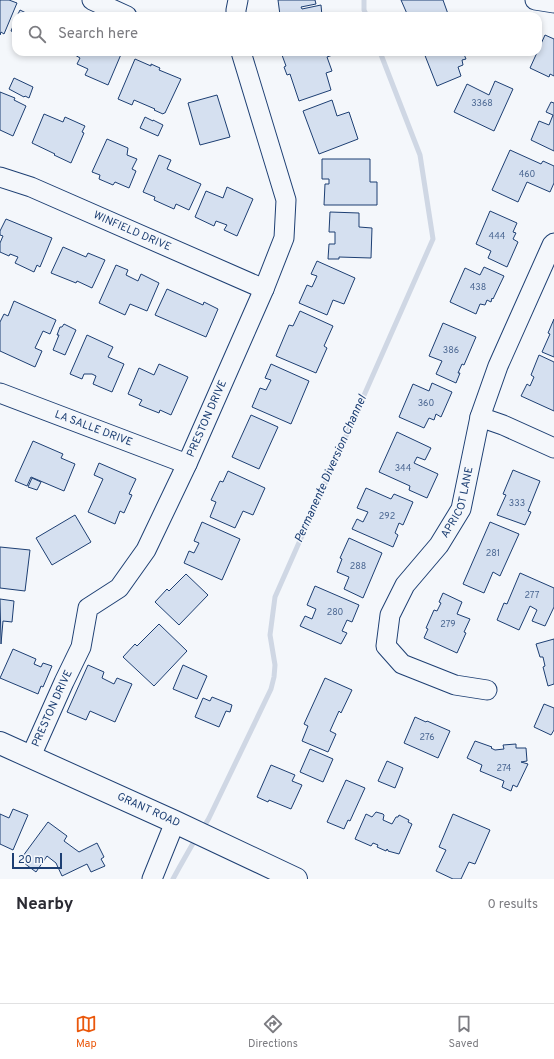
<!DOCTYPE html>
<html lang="en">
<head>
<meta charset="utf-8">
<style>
	body { margin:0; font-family:Overpass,sans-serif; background:#f7f7f7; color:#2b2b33 }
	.scale { position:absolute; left:12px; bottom:10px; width:50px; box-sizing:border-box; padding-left:4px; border:2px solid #1d3f73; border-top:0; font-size:11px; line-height:14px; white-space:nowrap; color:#1d3f73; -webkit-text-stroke:3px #f4f7fb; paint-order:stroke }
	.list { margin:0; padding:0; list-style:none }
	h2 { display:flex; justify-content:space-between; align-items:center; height:52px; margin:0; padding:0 16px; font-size:17px }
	h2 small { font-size:13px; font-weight:400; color:#7c7c81 }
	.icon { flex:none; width:22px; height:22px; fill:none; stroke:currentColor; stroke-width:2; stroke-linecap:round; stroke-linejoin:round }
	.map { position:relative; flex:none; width:554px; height:879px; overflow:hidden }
	.search { position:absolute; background:#fff; box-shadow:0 2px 6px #0003; left:12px; right:12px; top:12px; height:44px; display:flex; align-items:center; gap:10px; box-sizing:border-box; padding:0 14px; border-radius:12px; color:#7c7c81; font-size:15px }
	.sheet { height:124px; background:#fff }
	nav { display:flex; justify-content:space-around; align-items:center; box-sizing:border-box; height:56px; border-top:1px solid #e1e1e2; background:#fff; font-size:11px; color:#7c7c81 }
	nav a { display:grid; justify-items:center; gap:2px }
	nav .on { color:#ea580c }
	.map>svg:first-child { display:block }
</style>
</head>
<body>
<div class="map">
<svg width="554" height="879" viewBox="0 0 554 879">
	<rect width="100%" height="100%" fill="#f4f7fb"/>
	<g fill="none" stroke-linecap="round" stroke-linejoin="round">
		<path stroke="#cfd7e4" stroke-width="5" d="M364,0v10l3,6
			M202,830l7,-12 62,-129 3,-12 1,-12 -5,-30 5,-38 158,-358 -13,-84 -40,-103
			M173,879l6,-11 17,-30"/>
	</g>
	<path fill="#d5e0f0" stroke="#1d3f73" d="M0,0h9l8,3 -13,31 -3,-2 -1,3z
		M278,0h37l1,4 -15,3 1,2 19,-4 1,11h-35l-1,-2 -6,1z
		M401,0h42l5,14 -5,2h-35z
		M20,10l12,6h-15z
		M16,19v14l-5,-2z
		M545,35l9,4v37l-4,-2 -1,3 -19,-9z
		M70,52h52l-14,33 -23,-10 3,-6 -11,-5 3,-6z
		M290,52h51l-14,5 5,14 -6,2 5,17 -32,11 -9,-27 -3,1 -3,-8 2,-1 -4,-11z
		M428,52h35l3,7 -4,1 1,5 -5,2 3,9 -24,10 -13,-33z
		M135,59l16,7v-2l9,4 -1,2 22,9 -16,34h-1l-1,1 -9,-4 1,-1 -21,-9 -2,5 -14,-6z
		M14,78l19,9 -4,11 -4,-2 -1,1 -15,-8z
		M495,81l18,8 -19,42 -40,-19 13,-28 22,11z
		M0,92l15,6 -1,2 12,6 -13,30 -13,-6z
		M217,95l13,42 -30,8 -12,-42z
		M332,100l5,16 12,-4 9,27 -39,15 -16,-43z
		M551,102l3,1v48l-23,-11 8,-19 10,4 4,-10 -7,-3z
		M44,114l19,8 2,-5 20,9 -3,6 2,1 -13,30 -17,-8 1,-1 -23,-11z
		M145,117l8,4v-1l10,5 -5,11 -18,-8z
		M107,139l21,9 -1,7 10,4 -5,10 4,2 -7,17 -14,-6 -2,3 -14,-6 1,-4 -8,-3z
		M510,150l31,14 2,-3 11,5v17l-4,9 -23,-10 -9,20 -26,-12z
		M159,155l12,5 -4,9 34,15 -12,26 -13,-6 -2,5 -20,-9 1,-3 -12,-5z
		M322,159h48v23h7v23h-53l1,-21h4v-5h-7z
		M227,187l26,12 -16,37 -13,-6 3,-5 -11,-4 -2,5 -19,-9 11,-26 17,7z
		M490,211l27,12 -4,9 3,1 -3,6 5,3 -11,25 -19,-9 3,-7 -15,-7z
		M330,212l29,1v14l13,1 -1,30 -32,-1v2h-11l1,-15h6v-12h-6z
		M6,219l46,19 -12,29 -3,-2 -3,7 -19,-9 3,-6 -8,-3 -1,2 -9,-4v-9l3,-7 -3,-1v-4z
		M63,247l23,10 2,-4 17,7 -13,28 -15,-7 -1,2 -25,-10z
		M317,261l38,17 -11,26 -11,-4 -6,15 -28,-12 8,-18 5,2 5,-11 -6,-2z
		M116,265l12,5 -2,5 12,6 3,-7 18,9 -12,28 -17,-7 -5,11 -26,-12z
		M484,267l20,9 -11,23 -1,-1 -1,4 -4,-2 -2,5 -5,-1 -4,10 -26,-12 15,-34 15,7z
		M167,289l36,16 1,-3 14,7 -12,28 -51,-22z
		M14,301l42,19 -6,14 -7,-3 -8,17 7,3 -7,16 -35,-16v-29l4,-8 4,2z
		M300,311l33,15 -9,20 3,2 -11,25 -40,-17 13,-31 4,1z
		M554,319v38l-12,-5 8,-18 -2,-1z
		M443,323l33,14 -12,28 -2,-1 -4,9h2l-4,10 -20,-9 6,-13 -13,-5z
		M64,324l12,6 -11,25 -12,-5 6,-15h-2l3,-8h2z
		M87,335l26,12 -5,10 16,7 -12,28 -19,-8 3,-8 -4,-2h-8l-2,5 -12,-5z
		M539,355l15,7v49l-33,-15 6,-12 3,2 4,-9 -3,-2z
		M159,364l29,13 -17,38 -11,-5 -1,3 -20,-8 3,-5 -14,-6 11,-26 15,7z
		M271,364l38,17 -18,43 -39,-17 8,-19 6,2 5,-10 -6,-2z
		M432,383l20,9 -11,25 -5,-3 -2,6 -5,-2 -5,10 -25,-11 14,-33 16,7z
		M251,415l27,12 -19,42 -27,-12z
		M397,432l34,16 -6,12 -8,-3 -3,6 24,11 -11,24 -18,-8 1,-4 -31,-14z
		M33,441l30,13 -2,4 14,6 -11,27 -33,-14 -4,9 -12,-5z
		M99,463l37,16 -7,15 3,1 -8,18 -4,-2 -5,13 -27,-12 15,-33 -9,-4z
		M513,470l27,11 -12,30 3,1 -6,13 -28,-10 9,-20 -3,-1z
		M228,471l37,17 -12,27 -10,-4 -8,17 -25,-11 6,-15 -5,-2 9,-19 3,1z
		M32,478l9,4 -4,8 -9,-3z
		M366,488l25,11 3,-5 19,8 -10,23 -4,-2 -4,10 3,2 -5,12 -41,-18 5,-10 6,3 5,-10 -11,-4z
		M75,515l16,27 -39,23 -16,-27z
		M202,522l38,17 -18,41 -38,-17 5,-12 5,2 5,-10 -5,-2z
		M490,522l29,12 -19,42 -7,-4 -9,21 -21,-9z
		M349,538l33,15 -19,45 -19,-9 5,-12 -12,-5 5,-13 -2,-1z
		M0,547l30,3 -5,41 -25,-3z
		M520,573l34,15v19l-9,19 -13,-5 5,-11 -7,-4 -11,24 -22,-10 7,-17 3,1z
		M186,574l22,21 -29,30 -24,-23 12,-13 2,2z
		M315,586l44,19 -7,17 -5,-2 -5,11 5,2 -6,11 -41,-18 5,-10 7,3 4,-10 -9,-4z
		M443,593l19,9 -5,12 13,5 -6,13 2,1 -9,20 -33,-15 4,-9 -2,-1 8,-18 3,1 4,-8 -2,-1z
		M0,599l14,2 -2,21 -9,-1 -2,23z
		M159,624l28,27 -33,35 -31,-29 12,-13 2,2z
		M554,639v45l-6,2 -5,-19 2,-1 -2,-9h-3l-4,-13z
		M13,649l23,10 -2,5 7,3 2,-4 9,3 -9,21 -2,-1 -3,8 -38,-16z
		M88,665l16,7 -2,6 12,6 3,-6 15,6 -17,38 -25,-11 -4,9 -19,-8z
		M183,665l24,11 -10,23 -24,-10z
		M325,678l27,12 -11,23 -2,-2 -9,20 6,3 -8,18 -26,-11 6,-15 -4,-2z
		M212,697l20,8 -2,7 -4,-1 -7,16 -24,-10 8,-19 7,3z
		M544,704l10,4v22l-3,5 -17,-8z
		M415,717l11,5 1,-1 23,10 -12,27 -34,-15z
		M475,741l17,6 -1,1 4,2 9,-1 -1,-4 13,-1v4h10l1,13 -6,1 7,2 -11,23 -4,-2 -2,6 -9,-4 2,-6 -24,-10 2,-6 -15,-7z
		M310,749l23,10 -10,23 -23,-10z
		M387,761l16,7 -8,20 -17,-7z
		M271,765l24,10 -3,6 10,4 -11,24 -22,-9 -1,2 -11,-5z
		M346,780l19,8 -15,33 -2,-1 -4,9 -17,-7z
		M13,809l15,6 -15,35 -13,-6v-30l9,4z
		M376,812l7,2 1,1 -1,5 9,4 4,-7h2l1,-2 10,5 -1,2 4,2 -13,30 -11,-3v-1l-1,-1 -1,2 -9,-4 1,-2 -5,-2 -2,3 -16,-7 11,-25 6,3z
		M453,814l37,16 -15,34 -6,-2 -8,17h-8l-17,-8 10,-21 -7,-3z
		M48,822l19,14 -3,5 15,11 18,-9 7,14 -3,2 4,7 -14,6 -4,-8 -25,12 -6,-13 -9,-7 -11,16 -16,-12z"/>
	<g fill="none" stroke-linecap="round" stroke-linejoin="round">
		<g stroke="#1d3f73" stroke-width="21">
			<g id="minor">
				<path d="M92,0l35,16"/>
				<path d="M535,0l19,3"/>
				<path d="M236,16v-6l2,-10"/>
				<path id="s1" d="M0,177l31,10 233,102"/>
				<path id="s2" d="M0,393l187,71"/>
				<path d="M480,417l23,8 51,23"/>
				<path id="s3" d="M487,690l-32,-5 -53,-21 -16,-18 4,-31 15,-30 34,-40 22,-36 19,-92 18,-51 54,-121 2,-2"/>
				<path id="s4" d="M31,756l33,-74 17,-35 7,-39 31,-20 27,-38 41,-86 77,-175 20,-51 2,-38 -45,-148"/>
				<path d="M152,879l23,-57"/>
			</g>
		</g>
		<g stroke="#1d3f73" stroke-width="24">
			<g id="major">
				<path id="s5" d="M0,743l175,79 121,57"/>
			</g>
		</g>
		<use href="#minor" stroke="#f4f7fb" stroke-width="19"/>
		<use href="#major" stroke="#f4f7fb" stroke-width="22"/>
	</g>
	<g text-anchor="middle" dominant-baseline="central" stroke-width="3" stroke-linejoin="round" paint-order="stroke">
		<g font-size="9" fill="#4b6792">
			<text x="482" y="103">3368</text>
			<text x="527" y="174">460</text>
			<text x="497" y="236">444</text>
			<text x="478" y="287">438</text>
			<text x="451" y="350">386</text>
			<text x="426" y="403">360</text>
			<text x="403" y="468">344</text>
			<text x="517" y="503">333</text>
			<text x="387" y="516">292</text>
			<text x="493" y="553">281</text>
			<text x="358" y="566">288</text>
			<text x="532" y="595">277</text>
			<text x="335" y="612">280</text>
			<text x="448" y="624">279</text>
			<text x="427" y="737">276</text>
			<text x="504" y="768">274</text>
		</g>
		<g font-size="11" fill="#1d3f73" stroke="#f4f7fb">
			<text stroke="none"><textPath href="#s1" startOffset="143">WINFIELD DRIVE</textPath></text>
			<text stroke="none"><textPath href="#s4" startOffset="388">PRESTON DRIVE</textPath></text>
			<text stroke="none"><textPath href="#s2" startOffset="100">LA SALLE DRIVE</textPath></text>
			<text stroke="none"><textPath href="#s3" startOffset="278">APRICOT LANE</textPath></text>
			<text stroke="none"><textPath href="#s4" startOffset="52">PRESTON DRIVE</textPath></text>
			<text stroke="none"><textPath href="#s5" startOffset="163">GRANT ROAD</textPath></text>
		</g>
		<g font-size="12" font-style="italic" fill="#1d3f73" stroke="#f4f7fb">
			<text transform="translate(331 469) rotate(-66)">Permanente Diversion Channel</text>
		</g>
	</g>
</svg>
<div class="scale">20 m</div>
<div class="search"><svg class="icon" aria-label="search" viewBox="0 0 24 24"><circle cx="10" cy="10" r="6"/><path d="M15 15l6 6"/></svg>Search here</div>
</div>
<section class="sheet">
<h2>Nearby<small>0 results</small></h2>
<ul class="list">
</ul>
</section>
<nav>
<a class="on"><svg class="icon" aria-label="map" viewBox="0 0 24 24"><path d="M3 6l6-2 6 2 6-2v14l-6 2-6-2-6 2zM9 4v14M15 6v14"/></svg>Map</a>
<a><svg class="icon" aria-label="directions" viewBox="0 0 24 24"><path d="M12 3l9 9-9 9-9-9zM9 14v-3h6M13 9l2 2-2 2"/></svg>Directions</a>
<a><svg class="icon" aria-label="saved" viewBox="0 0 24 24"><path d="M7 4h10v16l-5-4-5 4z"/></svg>Saved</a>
</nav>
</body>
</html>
